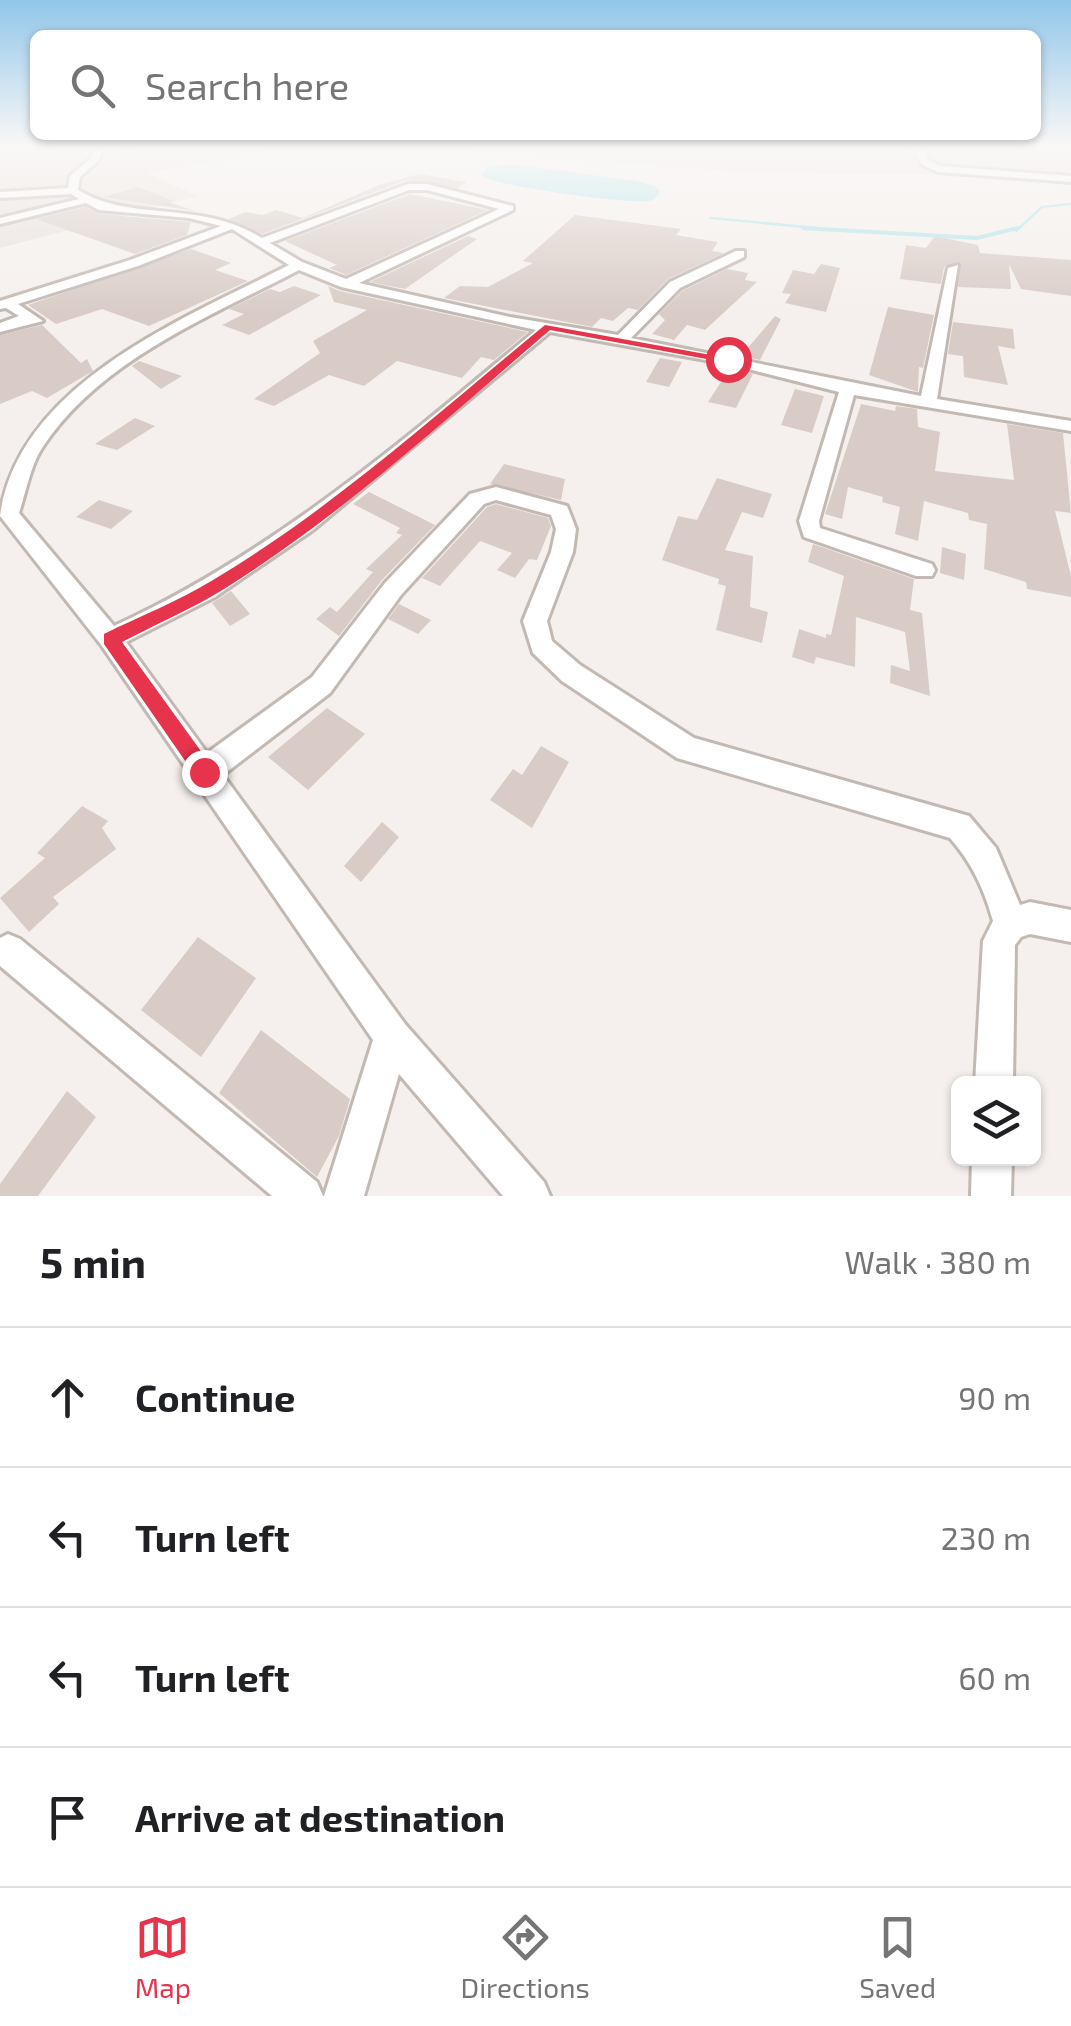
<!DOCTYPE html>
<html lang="en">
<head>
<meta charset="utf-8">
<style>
	body { margin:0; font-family:"Exo 2",sans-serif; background:#f2f2f2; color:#202124 }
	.controls { position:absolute; right:30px; bottom:30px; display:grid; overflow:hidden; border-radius:15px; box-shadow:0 2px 8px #0004 }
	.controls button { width:90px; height:90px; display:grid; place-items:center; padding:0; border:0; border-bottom:2px solid #e0e0e0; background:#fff; color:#202124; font:50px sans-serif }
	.stop { position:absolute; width:30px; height:30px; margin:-22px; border:8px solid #e5344b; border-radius:50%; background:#fff }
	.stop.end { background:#e5344b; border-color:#fff; box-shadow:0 2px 10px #0008 }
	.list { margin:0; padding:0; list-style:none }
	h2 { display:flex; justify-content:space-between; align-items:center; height:130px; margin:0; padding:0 40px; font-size:42px }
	h2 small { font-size:32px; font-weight:400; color:#757577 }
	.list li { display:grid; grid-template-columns:65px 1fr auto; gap:30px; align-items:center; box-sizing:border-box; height:140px; padding:0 40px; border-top:2px solid #e0e0e0 }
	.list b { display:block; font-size:38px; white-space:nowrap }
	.list em { font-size:32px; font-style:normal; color:#757577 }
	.icon { flex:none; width:55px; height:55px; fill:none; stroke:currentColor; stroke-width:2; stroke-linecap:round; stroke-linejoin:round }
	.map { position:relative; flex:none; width:1071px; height:1196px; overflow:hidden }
	.search { position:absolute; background:#fff; box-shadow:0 2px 8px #0004; left:30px; right:30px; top:30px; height:110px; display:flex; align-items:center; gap:25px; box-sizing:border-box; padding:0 35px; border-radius:15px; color:#757577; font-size:38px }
	.sheet { height:690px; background:#fff }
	nav { display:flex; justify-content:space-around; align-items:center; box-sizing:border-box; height:140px; border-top:2px solid #e0e0e0; background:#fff; font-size:28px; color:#757577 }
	nav a { display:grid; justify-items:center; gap:5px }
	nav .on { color:#e5344b }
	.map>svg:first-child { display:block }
</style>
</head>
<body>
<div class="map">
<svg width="1071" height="1196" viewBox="0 0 1071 1196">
	<rect width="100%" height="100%" fill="#f5f0ed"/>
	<path fill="#e8e1dc" d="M0,146h301l-155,27 52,23 -198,52z
		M396,146h675v35l-134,-7 -182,-1z"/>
	<path fill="#b1e3ea" d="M517,165l120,16 18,5 5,6c-5,6 -5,8 -12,9 -22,3 -157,-15 -167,-26l7,-9z"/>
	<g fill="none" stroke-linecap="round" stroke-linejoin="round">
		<path stroke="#b1e3ea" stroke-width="2.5" d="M711,218l136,13
			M1016,231l26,-24 29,-3"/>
		<path stroke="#b1e3ea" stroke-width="4" d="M803,228l174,10 41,-10"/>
	</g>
	<path fill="#d9ccc6" d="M419,174l48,8 -10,6 -50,-8 -145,54 -33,-15 16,-7 18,3 13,-5 27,8 76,-33z
		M139,187l34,14 -4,1 26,9 -92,-14z
		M410,194l78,16 -142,65 -17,-7 8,-3 -52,-24z
		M86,207l13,7 92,8 -4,13 -52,19 -99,-35z
		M575,215l106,14 -5,6 42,7 -6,9 12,2 -56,26 -30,31 -10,-2 -15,13 -12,-3 -9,9 -148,-29 16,-12 28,1 45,-24 -10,-2z
		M468,236l9,3 -72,50 -35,-7z
		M935,236l43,9 2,8 91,7v36l-50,-7 -12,-25 2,25 -53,-2 1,-25 -15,5 -3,17 -41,-5 6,-34 20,3z
		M191,249l40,14 -16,7 33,11 -99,45 -47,-17 -46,15 -28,-19z
		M821,264l19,4 -14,44 -41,-9 6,-9 -9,-1 11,-23 21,4z
		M727,269l21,4 -3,7 12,2 -52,48 -18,-5 -13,15 -22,-6 13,-14 -6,-6 23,-23z
		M294,286l27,9 -72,40 -27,-10 22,-11 -15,-5 41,-20 10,3z
		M328,286l12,5 188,41 -34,28 -13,-3 -19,21 -65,-17 -33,25 -35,-11 -55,31 -20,-7 66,-46 -7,-12 54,-31 -33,-8z
		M888,307l46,8 -11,53 -4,-1 -1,25 -49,-17z
		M775,316l6,3 -21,41 -19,-4z
		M953,322l60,7 2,20 -17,-3 10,39 -44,-8 -1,-21 -15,-2z
		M42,325l39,38 6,-4 6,12 -46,27 -15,-7 -32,13v-69z
		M660,358l22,4 -13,25 -23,-5z
		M139,361l43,15 -21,13 -29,-23z
		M730,368l23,6 -17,34 -28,-6z
		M795,389l29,7 -12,37 -31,-8z
		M861,404l34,7 1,-5 21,3 1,18 22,5 -5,39 79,9 -7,-56 56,9 8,80 -16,-2 16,65v21l-44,-8 -1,-7 -42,-13 3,-45 -18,-4 -1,-7 -44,-12 -6,40 -23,-7 5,-27 -18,-5 1,-5 -35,-10 -6,32 -17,-5z
		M135,418l20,8 -38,24 -22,-6z
		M504,464l61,15 -4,21 -71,-16z
		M717,478l55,16 -9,24 -21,-6 -17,38 28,6 -3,51 18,5 -6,31 -46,-13 10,-44 -8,-2 1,-5 -57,-19 16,-44 19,4z
		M369,492l66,33 -53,55 -43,56 -23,-17 14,-12 7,5 36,-40 -7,-3 36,-34 -6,-2 4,-5 -47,-24z
		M99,500l34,11 -22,18 -35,-12z
		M496,504l52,14 3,8 -14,34 -8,-1 -14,19 -18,-8 15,-17 -32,-12 -40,45 -18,-8 65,-71z
		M813,544l101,35 -4,31 12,3 8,83 -40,-13 1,-18 19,6 -5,-39 -49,-15 -1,50 -39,-10 -2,7 -22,-7 7,-28 27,9v-4l5,1 13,-59 -36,-14z
		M942,547l24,7 -2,26 -24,-7z
		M231,591l19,23 -20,12 -18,-23z
		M399,604l32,16 -13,14 -30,-15z
		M327,708l38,26 -57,56 -40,-33z
		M541,746l28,16 -37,66 -42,-28 23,-31 9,6z
		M82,806l26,15 -6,7 14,21 -63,48 6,7 -30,28 -29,-34 45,-40 -8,-5z
		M382,822l17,15 -38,45 -17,-16z
		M198,937l58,41 -55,79 -60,-47z
		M261,1030l89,69 -11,37 -22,41 -98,-84z
		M67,1091l29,26 -58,79h-38v-12z"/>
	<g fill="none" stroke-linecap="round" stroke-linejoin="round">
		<g stroke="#c3b9b3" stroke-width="6">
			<path id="minor" d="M95,146h39l-32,6 -3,8 -19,17 -2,13c55,33 121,9 184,48l146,-54h19l86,22v4l-154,73 151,34 108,18 52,-53 66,-31h8v6l-64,31 -49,50 290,58 27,-128 10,-3 -21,134 134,22v10l-217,-36 -35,126 1,7 112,36 3,6 -3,6h-16l-112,-39 -5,-16 40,-129 -111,-28 -178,-32 -237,198 -98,67 -89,45 81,111 105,-76 73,-94 85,-89 26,-7 71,19 9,23 -3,23 -26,69 5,20 28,24 114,73 275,78 27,32 24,57 10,-3 41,8v32l-41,-8 -9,3 -6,8 -2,139h-38l8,-143 10,-20c-9,-32 -21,-58 -43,-83l-273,-80 -115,-77 -29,-28 -10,-32 28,-69 5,-23 -5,-14 -55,-15 -12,4 -83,91 -71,98 -107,82 182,249 139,158 6,14h-47l-104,-122 -35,122h-40l49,-156 -271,-394 -102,-130c18,-133 186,-198 289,-251l-57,-36 -94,37 -120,38 25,17 -43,11v-9l19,-7 -13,-8 -6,1v-8l130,-41 91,-34 -32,-8 -90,-8 -13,-7 -86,21v-6l79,-19 -8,-5 -71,4v-6l68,-4 2,-12 22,-19zM409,190h18l72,19 -153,70 -44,-17 -32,-19zM299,270l42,17 195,43c-133,111 -264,224 -422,296l-95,-113c7,-21 11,-46 23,-65 58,-88 167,-131 257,-178z
				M913,146h8l7,14 12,6 131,10v6l-133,-10 -17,-8z
				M8,934l12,5 297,243 6,14h-51l-272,-230v-28z
				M972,1158h40l-1,38h-40z"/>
		</g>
		<use href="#minor" fill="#fff" fill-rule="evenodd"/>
	</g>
	<linearGradient id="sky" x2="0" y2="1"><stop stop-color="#92c7e9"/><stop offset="0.47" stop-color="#faf8f7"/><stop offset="1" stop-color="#faf8f7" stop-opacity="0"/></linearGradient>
	<rect width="1071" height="313" fill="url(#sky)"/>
	<path fill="#e5344b" d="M545,325l188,34 -5,4 -178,-33c-104,89 -209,186 -326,259 -32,20 -68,35 -102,53l89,123v13h-14l-93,-134v-10c36,-18 75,-33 109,-54 119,-71 225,-167 332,-255z"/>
</svg>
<div class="controls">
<button><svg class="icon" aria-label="layers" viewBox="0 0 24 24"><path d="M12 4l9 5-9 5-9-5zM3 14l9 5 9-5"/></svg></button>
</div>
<div class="stop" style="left:728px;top:359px"></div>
<div class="stop end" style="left:204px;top:772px"></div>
<div class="search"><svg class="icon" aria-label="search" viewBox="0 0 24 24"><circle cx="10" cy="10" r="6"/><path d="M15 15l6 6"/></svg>Search here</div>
</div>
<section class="sheet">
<h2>5 min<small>Walk · 380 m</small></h2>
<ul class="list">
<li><svg class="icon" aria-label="ahead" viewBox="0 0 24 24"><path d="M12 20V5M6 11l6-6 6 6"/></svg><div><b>Continue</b></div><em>90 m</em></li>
<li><svg class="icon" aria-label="left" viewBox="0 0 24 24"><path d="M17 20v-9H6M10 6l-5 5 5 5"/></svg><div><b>Turn left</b></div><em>230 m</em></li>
<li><svg class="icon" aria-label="left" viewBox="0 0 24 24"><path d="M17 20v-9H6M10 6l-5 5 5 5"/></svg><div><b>Turn left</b></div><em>60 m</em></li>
<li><svg class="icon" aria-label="arrive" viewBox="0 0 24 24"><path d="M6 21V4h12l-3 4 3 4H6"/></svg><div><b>Arrive at destination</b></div></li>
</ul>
</section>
<nav>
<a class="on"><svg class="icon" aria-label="map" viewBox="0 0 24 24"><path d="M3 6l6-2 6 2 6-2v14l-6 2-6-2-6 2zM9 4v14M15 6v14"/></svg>Map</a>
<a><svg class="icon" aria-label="directions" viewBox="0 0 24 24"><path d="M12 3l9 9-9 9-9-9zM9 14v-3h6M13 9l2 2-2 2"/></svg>Directions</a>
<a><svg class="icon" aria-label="saved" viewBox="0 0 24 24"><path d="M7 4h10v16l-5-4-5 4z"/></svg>Saved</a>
</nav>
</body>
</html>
